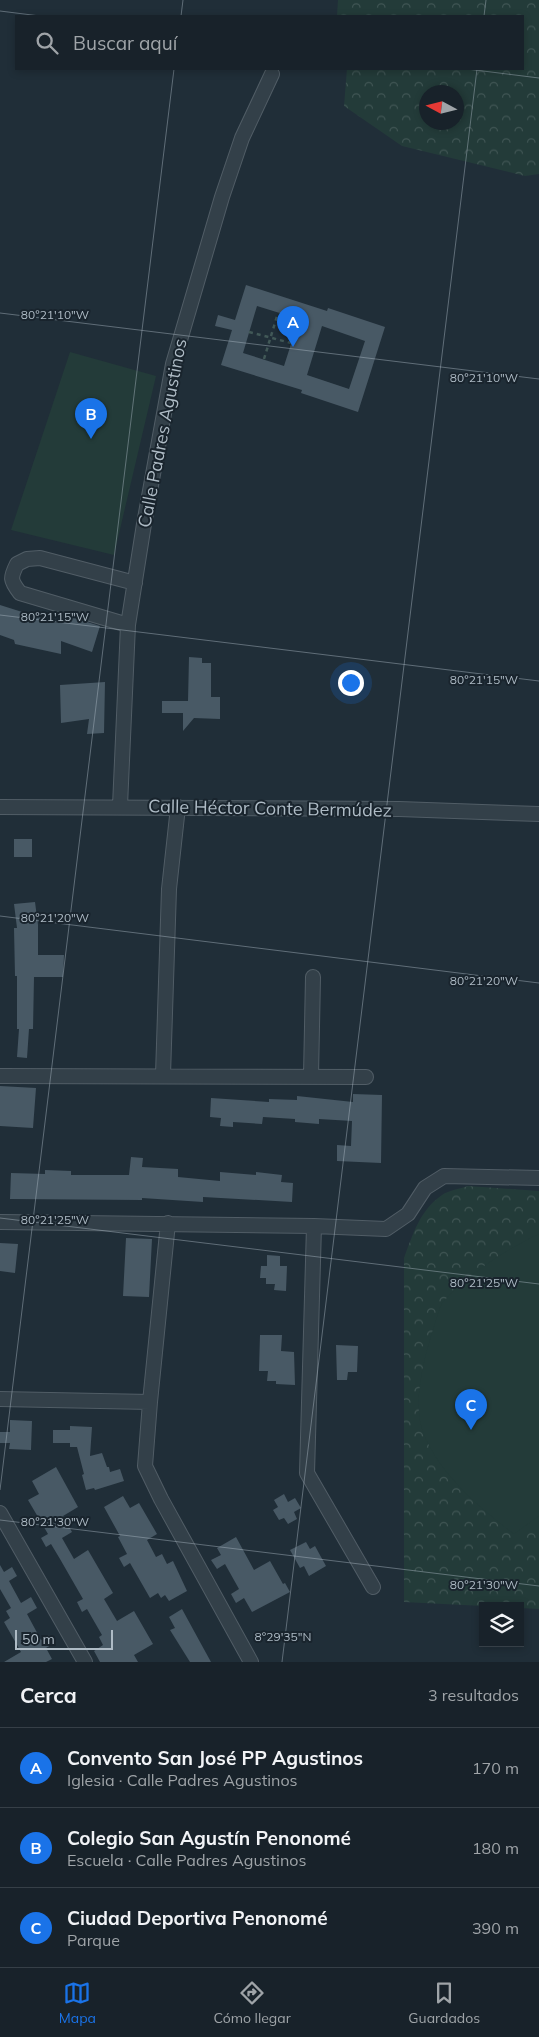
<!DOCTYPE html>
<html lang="es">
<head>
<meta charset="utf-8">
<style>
	body { margin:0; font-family:Mulish,sans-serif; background:#212a32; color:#f1f3f6 }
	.controls { position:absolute; right:15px; bottom:15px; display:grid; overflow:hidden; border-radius:0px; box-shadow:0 2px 8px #0003 }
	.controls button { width:45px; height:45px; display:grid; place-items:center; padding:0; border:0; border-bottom:1px solid #363f47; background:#18222a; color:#f1f3f6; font:25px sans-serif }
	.compass { position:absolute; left:419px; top:85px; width:45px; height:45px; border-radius:50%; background:#18222a; box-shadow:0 2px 8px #0003; rotate:277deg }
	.scale { position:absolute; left:15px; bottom:12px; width:98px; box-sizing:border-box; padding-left:5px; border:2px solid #aebbc5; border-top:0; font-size:14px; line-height:18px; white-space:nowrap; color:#aebbc5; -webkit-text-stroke:4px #19242d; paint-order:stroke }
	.you { position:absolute; left:350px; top:682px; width:18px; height:18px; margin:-12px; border:4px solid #fff; border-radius:50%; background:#1a73e8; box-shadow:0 0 0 8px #1a73e833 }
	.badge { display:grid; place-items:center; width:32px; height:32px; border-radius:50%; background:#1a73e8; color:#fff; font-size:16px; font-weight:700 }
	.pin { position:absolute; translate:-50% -41px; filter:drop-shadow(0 1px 2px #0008) }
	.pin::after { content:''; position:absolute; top:26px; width:18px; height:15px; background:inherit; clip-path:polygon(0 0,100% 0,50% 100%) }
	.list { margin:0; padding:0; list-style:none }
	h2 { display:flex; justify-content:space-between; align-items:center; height:65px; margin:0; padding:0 20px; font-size:21px }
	h2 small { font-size:16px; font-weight:400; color:#9fa4a8 }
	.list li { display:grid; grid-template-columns:32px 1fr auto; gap:15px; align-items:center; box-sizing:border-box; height:80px; padding:0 20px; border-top:1px solid #363f47 }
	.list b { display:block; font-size:19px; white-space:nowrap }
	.list p { margin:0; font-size:16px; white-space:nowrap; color:#9fa4a8 }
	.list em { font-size:16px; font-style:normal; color:#9fa4a8 }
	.icon { flex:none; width:28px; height:28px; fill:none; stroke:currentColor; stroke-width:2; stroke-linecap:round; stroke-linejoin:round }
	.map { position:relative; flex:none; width:539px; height:1662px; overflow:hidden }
	.search { position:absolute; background:#18222a; box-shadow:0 2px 8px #0003; left:15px; right:15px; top:15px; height:55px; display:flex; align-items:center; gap:12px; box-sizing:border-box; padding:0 18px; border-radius:0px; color:#9fa4a8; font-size:19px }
	.sheet { height:305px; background:#18222a }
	nav { display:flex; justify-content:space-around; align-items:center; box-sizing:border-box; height:70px; border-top:1px solid #363f47; background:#18222a; font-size:14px; color:#9fa4a8 }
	nav a { display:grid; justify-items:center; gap:2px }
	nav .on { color:#1a73e8 }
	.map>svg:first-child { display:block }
</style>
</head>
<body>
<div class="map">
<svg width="539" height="1662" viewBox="0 0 539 1662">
	<defs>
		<pattern id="forest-crowns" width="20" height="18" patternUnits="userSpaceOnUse" patternTransform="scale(1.25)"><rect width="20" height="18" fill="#233b39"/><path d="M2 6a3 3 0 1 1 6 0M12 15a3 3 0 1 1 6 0" fill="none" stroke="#405554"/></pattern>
	</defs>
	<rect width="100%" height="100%" fill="#202e38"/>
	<path fill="url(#forest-crowns)" fill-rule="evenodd" d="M338,0h201v174l-14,2 -123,-30 -58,-40 3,-37h176v-53h-186zM426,92h30v30h-30z
		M468,1186l71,5v418l-19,-1v-2h-37l-79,-4v-344c9,-24 16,-48 38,-63 7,-5 18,-6 26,-9z"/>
	<path fill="#233b39" d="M70,352l86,24 -42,179 -103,-25z
		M539,1234v282l-25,18c-32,-24 -73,-59 -89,-97 -15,-32 0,-82 10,-114 3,-7 4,-16 8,-21 26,-29 62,-52 96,-68z"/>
	<path fill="#485965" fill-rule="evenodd" d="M246,285l81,26 1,-3 57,19 -27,85 -57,-19 1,-3 -81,-25 11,-35 -17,-4 3,-11 17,5zM257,306l42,13 -15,47 -41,-13zM322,326l43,15 -16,48 -42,-14z
		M0,605l57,18 4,-9 39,12 -8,26 -31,-11v13l-46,-10 -1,-4 -14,-5z
		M189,657l13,1v5h9v34h9v22l-26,-1 -11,13v-18h-21v-12h26z
		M105,682l-1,51 -17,1 2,-15 -28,4 -1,-38z
		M14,839h18v18h-18z
		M35,902l3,23v30h26l-1,22h-29l-1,52h-4l-2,29 -10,-1 2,-28h-2v-53h-2l-1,-48h3l-3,-24z
		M0,1086l36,2 -3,40 -33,-2z
		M353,1094l29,1 -1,68 -44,-2v-16l14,1 1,-25 -33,-2v5l-24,-2v-3l-32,-2 -1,7 -29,-2v5l-13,-1 1,-8 -11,-1 1,-19 58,4v-3l28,1v-4l56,6z
		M131,1157l12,1 -1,9 36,2v8l42,4v-9l36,3v-3l26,3 -1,7 12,1 -1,19 -89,-5v5l-61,-4v2l-132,-1 1,-26 34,1v-4l26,1v4h58z
		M126,1238l26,1 -3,58 -26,-1z
		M0,1243l18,1 -3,29 -15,-2z
		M267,1255l13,1v10h7l-1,25 -12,-1 1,-6h-9v-6h-6l1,-12h6z
		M260,1335h22l-1,16 13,1 1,33 -19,-1v-3h-9l1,-10h-9z
		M336,1345l22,1 -1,26h-9l-1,8h-10z
		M10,1420l22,1 -1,29 -22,-1 1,-6h-10v-11h10z
		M70,1426l22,1 -2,29 12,-3 5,14h2l1,5 10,-3 4,12 -29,9 -1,-2 -8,2 -4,-15 2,-1 -7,-27h-7v-4h-17v-13h17z
		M56,1467l22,40 -15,9 9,16 -10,6 12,21 14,-9 25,43 -9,6 13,22 17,-10 19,33 -19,11 4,7h-38l-6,-11 9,-6 -4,-8 3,-2 -15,-26 -5,3 -5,-10 6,-3 -23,-40 -9,-15 -5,3 -5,-9 7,-4 -20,-34 11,-6 -7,-13z
		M284,1494l4,8 7,-4 6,10 -7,4 3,7 -9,5 -4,-6 -5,2 -6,-10 5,-3 -4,-7z
		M123,1496l7,12 9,-5 18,31 -10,6 9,17 6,-3 5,10 6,-3 14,30 -18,10 -4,-6 -4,3 -3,-5 -8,5 -20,-35 -6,4 -5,-9 8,-4 -9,-17 2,-1 -16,-29z
		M236,1537l18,33 16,-9 13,23 2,-1 5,9 -38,20 -8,-14 -8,5 -5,-9 8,-5 -14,-25 -8,5 -6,-9 10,-5 -4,-7z
		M306,1542l4,7 5,-3 11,20 -17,10 -5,-10 -4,2 -10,-18z
		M0,1565l4,7 8,-5 5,9 -8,5 12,22 10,-6 6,11 -10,6 14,26 8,-5 5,8 -8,5 6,11 -6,3h-42l17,-10 -17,-30 6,-4 -4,-7 5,-3 -11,-19z
		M182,1609l18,33 11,20h-21l-20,-32 5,-2 -6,-11z"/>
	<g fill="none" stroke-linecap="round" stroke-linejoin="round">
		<g stroke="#515d66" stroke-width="16">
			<path id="minor" d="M128,625l-108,-32c-10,-13 -10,-15 -3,-29l10,-5 13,-1 95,25
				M120,806l8,-181 16,-101 29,-160 49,-167 20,-59 30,-64
				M0,807l399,2 140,5
				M163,1075l6,-186 9,-82
				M0,1076l366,1
				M311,1076l2,-99
				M0,1222l314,4 72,3 22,-15 17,-26 19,-12 95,2
				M168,1223l-18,179 -5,64 16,33 90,163
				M314,1226l-7,247 66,114
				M0,1399l150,3
				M0,1513l85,149"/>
		</g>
		<path stroke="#415857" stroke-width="2.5" stroke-dasharray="4 4" stroke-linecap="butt" d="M249,332l42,11
			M264,359l14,-46"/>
		<use href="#minor" stroke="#334049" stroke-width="14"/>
	</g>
	<path fill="none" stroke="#aebbc5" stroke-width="1" stroke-opacity="0.45" d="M0,11l40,5M181,16l2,-16M484,16l2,-16M467,69l72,9M0,313l539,66M0,615l539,66M0,916l539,67M0,1218l539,66M0,1490l174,-1421M0,1520l539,66M282,1662l195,-1593"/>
	<g text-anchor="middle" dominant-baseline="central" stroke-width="4" stroke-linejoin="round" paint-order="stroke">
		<g font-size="18" fill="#aebbc5" stroke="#19242d">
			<text transform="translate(162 433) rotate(-79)">Calle Padres Agustinos</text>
			<text transform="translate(270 808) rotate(1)">Calle Héctor Conte Bermúdez</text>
		</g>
	</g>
	<g font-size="12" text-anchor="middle" fill="#aebbc5" stroke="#19242d" stroke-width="4" stroke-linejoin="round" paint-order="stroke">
		<text x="55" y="319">80°21'10"W</text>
		<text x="484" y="382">80°21'10"W</text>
		<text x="55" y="621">80°21'15"W</text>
		<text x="484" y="684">80°21'15"W</text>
		<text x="55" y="922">80°21'20"W</text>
		<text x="484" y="985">80°21'20"W</text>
		<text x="55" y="1224">80°21'25"W</text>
		<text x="484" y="1287">80°21'25"W</text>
		<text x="55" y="1526">80°21'30"W</text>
		<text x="484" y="1589">80°21'30"W</text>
		<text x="283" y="1641">8°29'35"N</text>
	</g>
</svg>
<div class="controls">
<button><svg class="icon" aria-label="layers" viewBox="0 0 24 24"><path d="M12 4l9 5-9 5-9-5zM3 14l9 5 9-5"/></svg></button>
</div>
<svg class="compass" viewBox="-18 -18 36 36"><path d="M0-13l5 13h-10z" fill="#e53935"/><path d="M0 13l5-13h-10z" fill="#9fa4a8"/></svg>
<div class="scale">50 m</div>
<div class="you"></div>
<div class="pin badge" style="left:293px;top:347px">A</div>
<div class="pin badge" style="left:91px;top:439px">B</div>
<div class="pin badge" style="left:471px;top:1430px">C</div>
<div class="search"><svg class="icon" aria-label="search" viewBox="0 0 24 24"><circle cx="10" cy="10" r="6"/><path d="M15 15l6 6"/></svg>Buscar aquí</div>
</div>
<section class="sheet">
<h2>Cerca<small>3 resultados</small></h2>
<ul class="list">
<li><span class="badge">A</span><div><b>Convento San José PP Agustinos</b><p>Iglesia · Calle Padres Agustinos</p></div><em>170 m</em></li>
<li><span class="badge">B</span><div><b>Colegio San Agustín Penonomé</b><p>Escuela · Calle Padres Agustinos</p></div><em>180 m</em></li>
<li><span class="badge">C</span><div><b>Ciudad Deportiva Penonomé</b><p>Parque</p></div><em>390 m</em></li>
</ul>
</section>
<nav>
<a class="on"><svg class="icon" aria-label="map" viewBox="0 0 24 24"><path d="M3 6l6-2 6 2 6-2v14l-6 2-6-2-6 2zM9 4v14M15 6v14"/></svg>Mapa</a>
<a><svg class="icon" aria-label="directions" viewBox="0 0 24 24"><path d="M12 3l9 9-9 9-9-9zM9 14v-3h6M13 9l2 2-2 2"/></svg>Cómo llegar</a>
<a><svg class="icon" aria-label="saved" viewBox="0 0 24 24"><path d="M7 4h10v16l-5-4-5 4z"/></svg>Guardados</a>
</nav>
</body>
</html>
